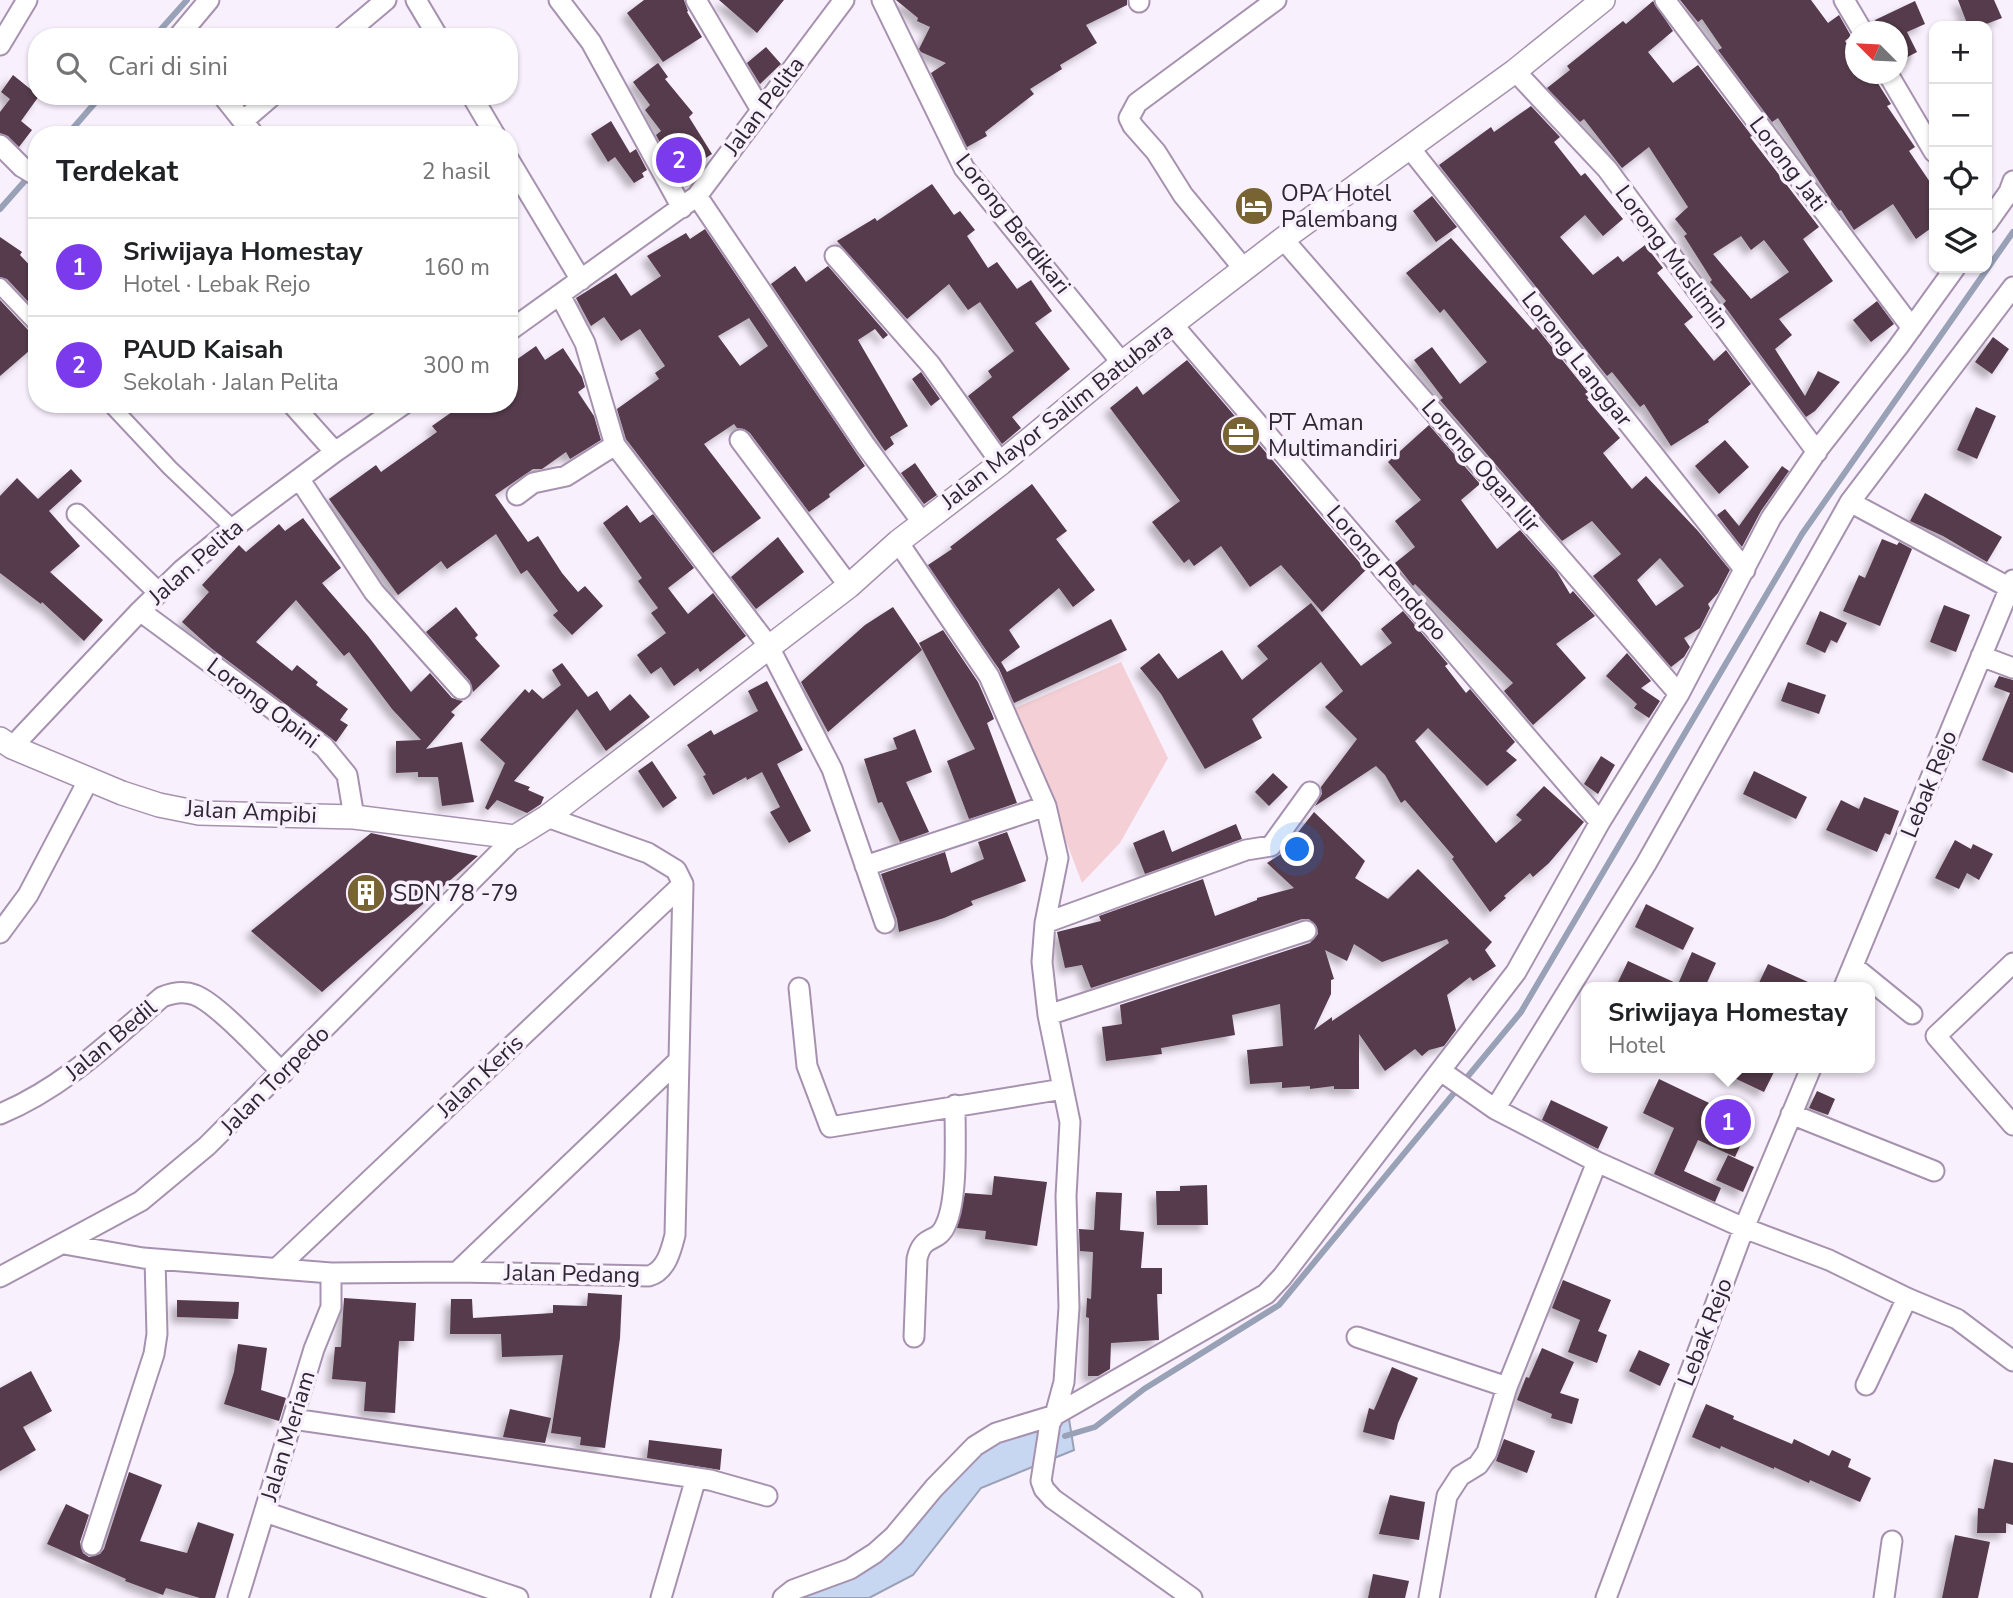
<!DOCTYPE html>
<html lang="id">
<head>
<meta charset="utf-8">
<style>
	body { margin:0; font-family:"Nunito Sans",sans-serif; background:#f6f6f6; color:#202124 }
	.controls { position:absolute; right:21px; top:21px; display:grid; overflow:hidden; border-radius:14px; box-shadow:0 2px 5px #0004 }
	.controls button { width:63px; height:63px; display:grid; place-items:center; padding:0; border:0; border-bottom:2px solid #e0e0e0; background:#fff; color:#202124; font:35px sans-serif }
	.compass { position:absolute; left:1845px; top:21px; width:63px; height:63px; border-radius:50%; background:#fff; box-shadow:0 2px 5px #0004; rotate:294deg }
	.you { position:absolute; left:1298px; top:850px; width:24px; height:24px; margin:-18px; border:5px solid #fff; border-radius:50%; background:#1a73e8; box-shadow:0 0 0 10px #1a73e833 }
	.badge { display:grid; place-items:center; width:46px; height:46px; border-radius:50%; background:#7c3aed; color:#fff; font-size:23px; font-weight:700 }
	.pin { position:absolute; translate:-50% -50%; border:4px solid #fff; box-shadow:0 2px 7px #0006 }
	.popup { position:absolute; left:1581px; top:982px; width:294px; height:91px; box-sizing:border-box; display:grid; place-content:center; border-radius:14px; background:#fff; filter:drop-shadow(0 2px 5px #0005); font-size:23px; white-space:nowrap; color:#757577 }
	.popup b { font-size:26px; color:#202124 }
	.popup::after { content:''; position:absolute; left:50%; top:100%; margin-left:-14px; border:14px solid transparent; border-top-color:#fff }
	.list { margin:0; padding:0; list-style:none }
	h2 { display:flex; justify-content:space-between; align-items:center; height:91px; margin:0; padding:0 28px; font-size:30px }
	h2 small { font-size:23px; font-weight:400; color:#757577 }
	.list li { display:grid; grid-template-columns:46px 1fr auto; gap:21px; align-items:center; box-sizing:border-box; height:98px; padding:0 28px; border-top:2px solid #e0e0e0 }
	.list b { display:block; font-size:26px; white-space:nowrap }
	.list p { margin:0; font-size:23px; white-space:nowrap; color:#757577 }
	.list em { font-size:23px; font-style:normal; color:#757577 }
	.icon { flex:none; width:38px; height:38px; fill:none; stroke:currentColor; stroke-width:2; stroke-linecap:round; stroke-linejoin:round }
	.map { position:relative; flex:none; width:2013px; height:1598px; overflow:hidden }
	.search { position:absolute; background:#fff; box-shadow:0 2px 5px #0004; left:28px; top:28px; width:490px; height:77px; display:flex; align-items:center; gap:18px; box-sizing:border-box; padding:0 24px; border-radius:28px; color:#757577; font-size:26px }
	.panel { position:absolute; background:#fff; box-shadow:0 2px 5px #0004; left:28px; top:126px; width:490px; height:287px; border-radius:28px }
	.map>svg:first-child { display:block }
</style>
</head>
<body>
<div class="map">
<svg width="2013" height="1598" viewBox="0 0 2013 1598">
	<defs>
		<filter id="shadow"><feDropShadow dx="-6" dy="6" stdDeviation="3.5" flood-color="#0004"/></filter>
	</defs>
	<rect width="100%" height="100%" fill="#f9f0fd"/>
	<path fill="#f4d0d6" d="M1121,662l47,96 -48,85 -38,40 -67,-175z"/>
	<path fill="#c7d6f1" stroke="#99a1b7" stroke-width="2" d="M1069,1419l5,31 -93,38 -68,87 -44,23h-75l52,-21 128,-125 56,-24z"/>
	<g fill="none" stroke-linecap="round" stroke-linejoin="round">
		<path stroke="#99a1b7" stroke-width="6" d="M154,37l33,-37
			M67,135l34,-39
			M0,209l31,-35
			M1065,1436l30,-9 49,-38 135,-84 242,-293 281,-478 211,-302"/>
	</g>
	<path fill="#553a4b" fill-rule="evenodd" filter="url(#shadow)" d="M644,0h40l4,11 -1,1 15,25 -39,25 -36,-49z
		M719,0h65l-27,33z
		M896,0h231v5l-41,20 11,18 -37,22 2,4 -32,20 4,5 -49,38 2,4 -20,11 -36,-74 15,-10 -25,-11 -2,-3 11,-22 -13,-6 1,-3z
		M1680,0h131l17,23 11,-8 12,21 -6,5 11,17v16h16l19,30 -4,2 28,41 -6,4 25,37v38l-18,13 -23,-35 -39,26 -13,-20 -2,1 -10,-14 -51,-79 -6,4 -54,-72 4,-2 -20,-29 -4,3z
		M1958,0h36l8,18 -21,8h-13z
		M1653,1l20,30 -25,21 25,31 25,-18 54,71 -2,1 69,90 -16,12 30,42 -54,38 13,16 -17,14 30,47 13,-25 22,11 -25,29 -9,6 -83,-113 3,-3 -16,-19 2,-2 -28,-44 3,-2 -12,-15 13,-12 -39,-60 -27,21 -38,-49 -4,3 -33,-34 23,-18 -3,-4 56,-45 3,3zM1741,236l10,14 13,-10 25,32 -38,27 -38,-45z
		M1915,1l10,23 -18,8 10,20 -19,10v-30h-17l-6,-12z
		M766,47l15,17 -21,20 -13,-21z
		M658,63l10,14 -3,2 28,34 -4,4 23,37 -34,21 -22,-40 5,-4 -16,-21 5,-5 -17,-23z
		M13,75l26,21 -18,25 11,9 -13,17 -11,-11 -8,-3v-21l10,-13 -9,-7z
		M1531,106l29,31 -6,5 27,34 4,-3 38,46 -20,17 -18,-21 -25,22 33,38 25,-19 5,6 22,-17 18,23 -6,5 36,44 -9,7 30,37 12,-11 25,34 -43,36 1,2 -38,24 -27,-42 -4,3 -28,-35 -5,4 -168,-211 52,-38 3,5z
		M611,121l19,32 6,-4 11,21 -5,3 2,4 -10,6 -19,-26 -7,5 -17,-28z
		M932,184l22,31 6,-4 15,19 -8,6 21,32 9,-6 20,27 14,-9 21,31 -17,12 35,46 -58,48 9,11 -19,16 -34,-48 24,-19 -4,-6 26,-20 -34,-49 -12,8 -19,-26 -42,35 -70,-78 38,-23 2,3z
		M1432,196l25,31 -21,15 -23,-31z
		M705,229l160,237 -36,28 1,3 -21,15 -59,-79 -6,-4 -7,-1 -3,-4 -30,20 57,74 -48,35 -87,-114 -9,-30 42,-30 -4,-6 10,-7 -25,-37 -19,12 -17,-24 -13,9 -15,-28 40,-25 15,23 30,-20 -14,-20 39,-23 4,6zM749,318l19,28 -28,20 -22,-30z
		M0,237l22,15 -2,3 17,18v38l-30,-32 -7,-2z
		M1451,238l82,92 3,-3 52,65 -3,2 4,4 -2,1 33,39 -17,15 29,36 14,-13 52,55 32,39 -12,23 -10,11 2,4 -10,20 -16,10 6,9 -6,10 -13,10 -78,-91 28,-22 -29,-33 -30,20 -122,-141 3,-2 -29,-38 18,-13 28,37 27,-22 -43,-53 -4,4 -34,-40zM1660,558l24,28 -28,20 -19,-26z
		M795,266l11,16 22,-16 60,69 -5,4 -8,-10 -17,11 50,86 -18,11 4,7 -9,7 -114,-167z
		M0,300l30,32 7,2v10l-37,32z
		M1877,301l17,23 -23,18 -18,-22z
		M1993,337l16,12 -17,25 -17,-12z
		M536,346l9,14 18,-12 19,29 3,10 -7,5 16,24 7,24 -31,19 -4,-7 -24,17h-9l-38,26 33,47 10,-6 24,37 16,19 7,-6 18,20 -31,29 -19,-20 5,-4 -31,-41 -6,4 -25,-40 -49,35 -6,-8 -43,34 -69,-96 47,-34 5,7 56,-40 -5,-6 27,-19 3,5 12,-8h35v-39z
		M1187,360l179,210 -44,42 -41,-47 -31,22 -29,-41 -27,20 -5,-7 -5,4 -32,-41 28,-21 -70,-93 27,-22 6,9z
		M921,372l19,27 -9,7 -19,-27z
		M1976,407l20,9 -19,43 -20,-9z
		M1429,425l51,59 -19,16 36,49 23,-19 37,42 13,22 3,-3 22,25 -39,28 30,34 -53,47 -29,-34 9,-8 -98,-99 -2,2 -18,-23 20,-16 -20,-26 26,-21 -33,-38z
		M1725,440l24,27 -30,27 -24,-28z
		M915,463l22,32 -13,9 -23,-31z
		M1782,466l7,5 -28,40 -19,36 -25,-32 8,-6 14,17z
		M71,469l11,12 -33,30 31,35 -30,26 53,48 -19,21 -42,-39 -1,2 -41,-31v-77l17,-18 21,21z
		M1032,484l35,47 -11,8 39,51 -22,17 -14,-19 -50,42 11,17 -19,15 6,10 104,-53 16,31 -113,53 -15,-34 -71,-104 24,-16 -2,-2z
		M1925,493l77,44 -15,25 -44,-26 -33,-15z
		M627,505l13,18 13,-9 41,54 -26,20 20,26 25,-21 33,43 -46,36 -2,-4 -24,18 -13,-19 -10,7 -14,-19 29,-22 -15,-20 7,-5 -20,-27 4,-3 -39,-55z
		M303,518l38,50 -19,15 46,53 43,56 19,-19 22,25 11,3 -12,11 4,3 -29,34 36,-7 12,60 -32,4 -4,-29h-20v-5l-22,1v-32l25,-1 -29,-31 -43,-57 -5,4 -48,-56 -40,42 36,29 5,-6 21,17 -2,3 32,24 -8,11 8,5 -12,17 -125,-94 -29,-26 27,-30 -7,-7 37,-40 7,7 33,-28 6,7z
		M778,537l26,35 -48,37 -25,-32z
		M1882,539l15,6 2,-3 13,7 -32,77 -37,-15 16,-36 6,3z
		M1311,603l50,63 31,-23 -11,-14 22,-18 45,53 -3,2 21,27 4,-4 45,53 -9,9 11,9 -30,26 -59,-58 -13,13 81,102 26,-23 -6,-5 28,-29 40,36 -35,41 -16,14 -3,-4 -26,23 2,2 -16,14 -38,-53 2,-2 -49,-57 -4,3 -16,-28 -9,-9 -61,40 7,-12 -1,-7 36,-48 -32,-32 18,-16 -22,-29 -69,57 10,19 -57,31 -44,-75 -21,-26 19,-15 19,26 44,-29 20,30 26,-21 -11,-13z
		M1944,605l26,10 -14,37 -26,-10z
		M456,607l22,28 -3,3 25,28 -27,26 -3,-11 -44,-49z
		M893,607l29,43 -94,82 -27,-50 64,-57z
		M1820,611l27,12 -10,20 -6,-3 -6,13 -19,-9z
		M943,630l35,52 14,32 2,5 -7,4 30,80 -48,16 -22,-58 28,-12 -56,-106z
		M1627,653l24,28 -10,7 19,13 -11,17 -15,-10 3,-4 -31,-28z
		M562,663l26,34 9,-6 13,20 20,-17 20,23 -44,34 -29,-42 -63,72 16,6 -2,3 16,7 -3,7 -14,9 -30,-13 -9,10 -3,-2 20,-45 -25,-23 45,-51 4,4 3,-4 11,10 18,-14 -9,-15z
		M1999,676l14,4v93l-31,-13 28,-67 -16,-6z
		M767,681l36,69 -26,14 34,67 -22,12 -19,-31 10,-5 -18,-35 -15,8 -1,-3 -33,18 -10,-19 3,-1 -19,-30 24,-15 3,5 44,-24 -10,-20z
		M1788,682l38,13 -7,19 -38,-13z
		M915,729l17,43 -26,10 23,50 -29,10 -18,-40 -4,1 -14,-44 33,-10 -4,-11z
		M1601,756l14,9 -17,29 -14,-10z
		M652,761l25,37 -14,10 -25,-37z
		M1754,771l53,26 -11,22 -53,-25z
		M1273,773l15,14 -19,19 -14,-14z
		M1864,797l35,14 -9,24 -5,-2 -8,19 -51,-22 15,-30 18,9z
		M1314,812l51,49 -10,17 33,21 30,-30 74,73 -7,8 11,16 -23,15 -3,-4 -23,18 9,35 -12,16 -15,4 -7,6 -7,-7 -30,22 -26,-37v55h-25v-3l-24,3v-3l-28,2v-6l-32,2 -3,-34 36,-4 -3,-42 -48,11 3,20 -74,13 1,6 -56,7 -4,-34 20,-3 -2,-19 190,-62 8,-9 -1,-7 -8,-8h-7l-211,69 -9,-23 -17,3 -8,-36 44,-11 -2,-5 104,-37 12,37 42,-16v-2l37,-10 -27,-25 14,-9zM1447,939l2,4 -117,78v-4l-18,13 17,-36v-14l3,-1 -9,-29 22,11 7,-17 28,18z
		M1236,824l6,15 -97,35 -12,-31 31,-13 8,22z
		M1007,832l19,49 -55,20 2,4 -29,13 -45,14 -2,-13 -16,-45 64,-22 6,21 33,-14 -6,-17z
		M371,833l107,23 -156,136 -71,-61z
		M1955,840l16,9 2,-5 20,10 -14,26 -12,-7 -8,16 -24,-11z
		M1646,904l48,24 -11,22 -48,-23z
		M1692,952l24,11 -11,24h-76l-11,-5 10,-21 50,23z
		M1768,964l51,23h-62z
		M1713,1068h63l-12,24z
		M1659,1079l92,44 -16,34 -37,-17 -14,31 37,17 -6,14 -61,-28 20,-46 -31,-15z
		M1817,1091l18,8 -7,16 -19,-7z
		M1551,1100l57,27 -10,22 -56,-29z
		M1728,1155l26,12 -11,25 -27,-12z
		M994,1176l53,6 -10,64 -52,-7 1,-8 -29,-3 8,-35 27,2z
		M1207,1185l1,40h-51l-1,-34h24v-5z
		M1096,1192l26,1 -2,37 24,2 -3,36h21v26h-5l2,46 -48,3 -1,26 -12,7h-10l1,-58 -3,-1 1,-19 4,1 2,-47 -13,-1 -1,-22 15,1z
		M1563,1280l48,20 -13,31 9,4 -10,28 -29,-11 12,-32 -28,-12z
		M588,1293l34,2 -2,43 -15,110 -25,-3 1,-8 -30,-4 12,-78 -61,2 -1,-23h-51l1,-35h21l1,19 80,-5v-8l34,1z
		M344,1298l72,5 -2,38h-15l-4,72 -31,-2 2,-29 -34,-3 3,-32h6z
		M177,1300l62,2 -1,17 -61,-2z
		M238,1344l29,4 -6,42 25,8 -7,23 -55,-17 10,-32z
		M1542,1348l32,14 -14,31 19,6 -7,25 -21,-6 1,-4 -35,-14 9,-23 3,1z
		M1639,1350l31,14 -10,22 -31,-15z
		M1392,1367l26,11 -20,45 -4,17 -31,-8 6,-24 5,2z
		M31,1371l21,40 -29,16 13,23 -36,21v-83z
		M1706,1404l28,12 -1,3 59,25 2,-5 35,17 3,-6 19,9 -3,8 23,11 -11,24 -50,-22 -1,3 -35,-16v2l-53,-23 -1,3 -28,-12z
		M510,1409l41,9 -6,25 -42,-6z
		M1504,1439l31,12 -8,22 -31,-12z
		M649,1440l73,9 -2,21 -73,-12z
		M1994,1459l19,4v62l-7,-2v10h-29l1,-25 6,1z
		M129,1472l33,13 -22,56 47,12 11,-31 36,12 -19,64h-15l-34,-10 -3,7 -38,-14 1,-2 -79,-35 19,-40 23,11 -9,27 3,11 6,4 11,-3 4,-5z
		M1390,1495l35,7 -6,38 -40,-6z
		M1955,1535l35,7 -12,56h-36z
		M1373,1574l36,7 -4,17h-37z"/>
	<g fill="none" stroke-linecap="round" stroke-linejoin="round">
		<g stroke="#a692af" stroke-width="18">
			<path id="pedestrian" d="M0,286l37,39
				M110,404l60,64 63,60"/>
		</g>
		<g stroke="#a692af" stroke-width="23">
			<path id="minor" d="M416,0l22,37
				M559,0l32,42 91,166
				M696,0l65,110
				M882,0l82,168 158,195
				M1665,0l247,328
				M1844,0l19,32
				M1139,2v-2
				M178,37l31,-37
				M342,37l44,-37
				M0,45l27,-45
				M1515,71l92,98 210,283
				M1888,74l46,78
				M223,96l31,39
				M472,96l23,39
				M243,121l29,-25
				M0,145l22,22 15,9
				M1409,147l336,423
				M509,160l72,120
				M697,196l168,249 57,77
				M1987,223l22,-31 4,-11
				M1283,239l396,455
				M835,256l95,108 71,99
				M1244,269l-61,-74 -27,-43 -23,-26 -4,-8 8,-15 139,-103
				M560,295l25,48 30,102 153,200 64,124 53,154
				M1173,325l427,497
				M509,331l188,-135 147,-196
				M292,404l43,48
				M740,440l109,146
				M300,480l74,112 87,97
				M517,495l16,-12 33,-7 49,-31
				M1850,502l160,86
				M77,514l82,79
				M898,542l91,134 57,130 12,52 -13,65 -3,39 6,53 22,107 -4,74 3,111 -5,75 -9,33 -5,8 -9,58 3,8 9,10 139,99
				M140,611l184,136 23,28 7,42
				M1981,656l32,12
				M12,747l128,-136 42,-41 51,-42 102,-76 69,-48
				M865,866l181,-60
				M1045,923l201,-73 25,-4 39,-54
				M0,933l28,-38 61,-116
				M2013,963l-77,73 77,89
				M1853,966l59,48
				M1844,987l169,-407
				M799,988l8,78 23,61 233,-38
				M1048,1015l258,-84
				M1441,1071l54,38 102,53 147,66 85,32 78,38 50,21 56,42
				M1495,1109l151,-245 204,-362 163,-215
				M0,1114c63,-26 111,-73 162,-117 10,-4 23,-6 33,-2 22,8 68,59 88,78
				M1791,1114l143,57
				M64,1244l79,14 188,15 126,-1 192,4c17,-5 22,-25 26,-41l8,-351 -7,-14 -28,-17 -101,-36
				M277,1268l406,-384
				M457,1272l222,-212
				M0,1277l141,-76 66,-55 308,-309
				M914,1337l3,-78c6,-27 21,-14 29,-35 12,-26 9,-88 9,-119
				M1357,1337l150,50
				M1866,1385l41,-87
				M293,1419l417,61 57,16
				M265,1512l253,86
				M92,1545l62,-191 3,-20 -2,-75
				M238,1598l76,-249 17,-42v-34
				M661,1598l35,-120
				M783,1598l10,-8 57,-21 25,-16 19,-17 40,-48 41,-42 21,-13 59,-18 211,-121 16,-17 234,-305 84,-150 79,-128 92,-176 48,-70 79,-101 57,-79
				M1429,1598l18,-102 13,-20 18,-11 9,-13 20,-65 90,-225
				M1606,1598l138,-370 67,-160
				M1884,1598l8,-57"/>
		</g>
		<g stroke="#a692af" stroke-width="26">
			<path id="tertiary" d="M0,739l12,8 110,46 37,12 40,8 155,4 161,20 32,-20 302,-231 49,-44 103,-79 121,-100 161,-124 232,-168 88,-71"/>
		</g>
		<use href="#pedestrian" stroke="#fff" stroke-width="14"/>
		<use href="#minor" stroke="#fff" stroke-width="19"/>
		<use href="#tertiary" stroke="#fff" stroke-width="23"/>
	</g>
	<defs>
		<g id="hotel-disc" transform="scale(2.0125)"><circle r="9.5" fill="#786332" stroke="#f9f0fd"/><path d="M-6-4.5h1.5V1H6V5H4.5V3h-9V5H-6ZM-4 0a1.8 1.8 0 1 1 3.6 0ZM.5 0V-2.5h3Q6-2.5 6 0Z" fill="#fff"/></g>
		<g id="office-disc" transform="scale(2.0125)"><circle r="9.5" fill="#786332" stroke="#f9f0fd"/><path d="M-6-3h4V-5.5h4V-3h4V5H-6ZM-1-4.5V-3h2v-1.5ZM-6 0V1H6V0Z" fill="#fff"/></g>
		<g id="building-disc" transform="scale(2.0125)"><circle r="9.5" fill="#786332" stroke="#f9f0fd"/><path d="M-4-6H4V6H1V3H-1V6H-4ZM-2.5-4.3h1.7v1.8h-1.7ZM.8-4.3h1.7v1.8H.8ZM-2.5-1h1.7V.8h-1.7ZM.8-1h1.7V.8H.8Z" fill="#fff"/></g>
	</defs>
	<g fill-rule="evenodd">
		<use href="#hotel-disc" x="1254" y="206"/>
		<use href="#office-disc" x="1241" y="435"/>
		<use href="#building-disc" x="366" y="893"/>
	</g>
	<g text-anchor="middle" dominant-baseline="central" stroke-width="7" stroke-linejoin="round" paint-order="stroke">
		<g font-size="23" fill="#2e2631" stroke="#f9f0fd">
			<text transform="translate(764 106) rotate(-53)">Jalan Pelita</text>
			<text transform="translate(1788 164) rotate(53)">Lorong Jati</text>
			<text transform="translate(1013 224) rotate(52)">Lorong Berdikari</text>
			<text transform="translate(1672 257) rotate(53)">Lorong Muslimin</text>
			<text transform="translate(1577 359) rotate(52)">Lorong Langgar</text>
			<text transform="translate(1057 416) rotate(-38)">Jalan Mayor Salim Batubara</text>
			<text transform="translate(1481 466) rotate(49)">Lorong Ogan Ilir</text>
			<text transform="translate(196 562) rotate(-41)">Jalan Pelita</text>
			<text transform="translate(1387 573) rotate(49)">Lorong Pendopo</text>
			<text transform="translate(263 703) rotate(37)">Lorong Opini</text>
			<text transform="translate(1929 784) rotate(-68)">Lebak Rejo</text>
			<text transform="translate(251 812) rotate(3)">Jalan Ampibi</text>
			<text transform="translate(111 1040) rotate(-40)">Jalan Bedil</text>
			<text transform="translate(480 1076) rotate(-43)">Jalan Keris</text>
			<text transform="translate(275 1080) rotate(-45)">Jalan Torpedo</text>
			<text transform="translate(572 1274) rotate(1)">Jalan Pedang</text>
			<text transform="translate(1705 1332) rotate(-69)">Lebak Rejo</text>
			<text transform="translate(288 1436) rotate(-73)">Jalan Meriam</text>
		</g>
		<g font-size="23" fill="#2e2631" stroke="#f9f0fd" text-anchor="start">
			<text x="1281" y="193">OPA Hotel<tspan x="1281" dy="26">Palembang</tspan></text>
			<text x="1268" y="422">PT Aman<tspan x="1268" dy="26">Multimandiri</tspan></text>
			<text x="393" y="893">SDN 78 -79</text>
		</g>
	</g>
</svg>
<div class="controls">
<button>+</button>
<button>−</button>
<button><svg class="icon" aria-label="locate" viewBox="0 0 24 24"><circle cx="12" cy="12" r="6"/><path d="M12 2v4M12 18v4M2 12h4M18 12h4"/></svg></button>
<button><svg class="icon" aria-label="layers" viewBox="0 0 24 24"><path d="M12 4l9 5-9 5-9-5zM3 14l9 5 9-5"/></svg></button>
</div>
<svg class="compass" viewBox="-18 -18 36 36"><path d="M0-13l5 13h-10z" fill="#e53935"/><path d="M0 13l5-13h-10z" fill="#757577"/></svg>
<div class="you"></div>
<div class="pin badge" style="left:1728px;top:1122px">1</div>
<div class="popup"><b>Sriwijaya Homestay</b>Hotel</div>
<div class="pin badge" style="left:679px;top:160px">2</div>
<div class="search"><svg class="icon" aria-label="search" viewBox="0 0 24 24"><circle cx="10" cy="10" r="6"/><path d="M15 15l6 6"/></svg>Cari di sini</div>
<section class="panel">
<h2>Terdekat<small>2 hasil</small></h2>
<ul class="list">
<li><span class="badge">1</span><div><b>Sriwijaya Homestay</b><p>Hotel · Lebak Rejo</p></div><em>160 m</em></li>
<li><span class="badge">2</span><div><b>PAUD Kaisah</b><p>Sekolah · Jalan Pelita</p></div><em>300 m</em></li>
</ul>
</section>
</div>
</body>
</html>
